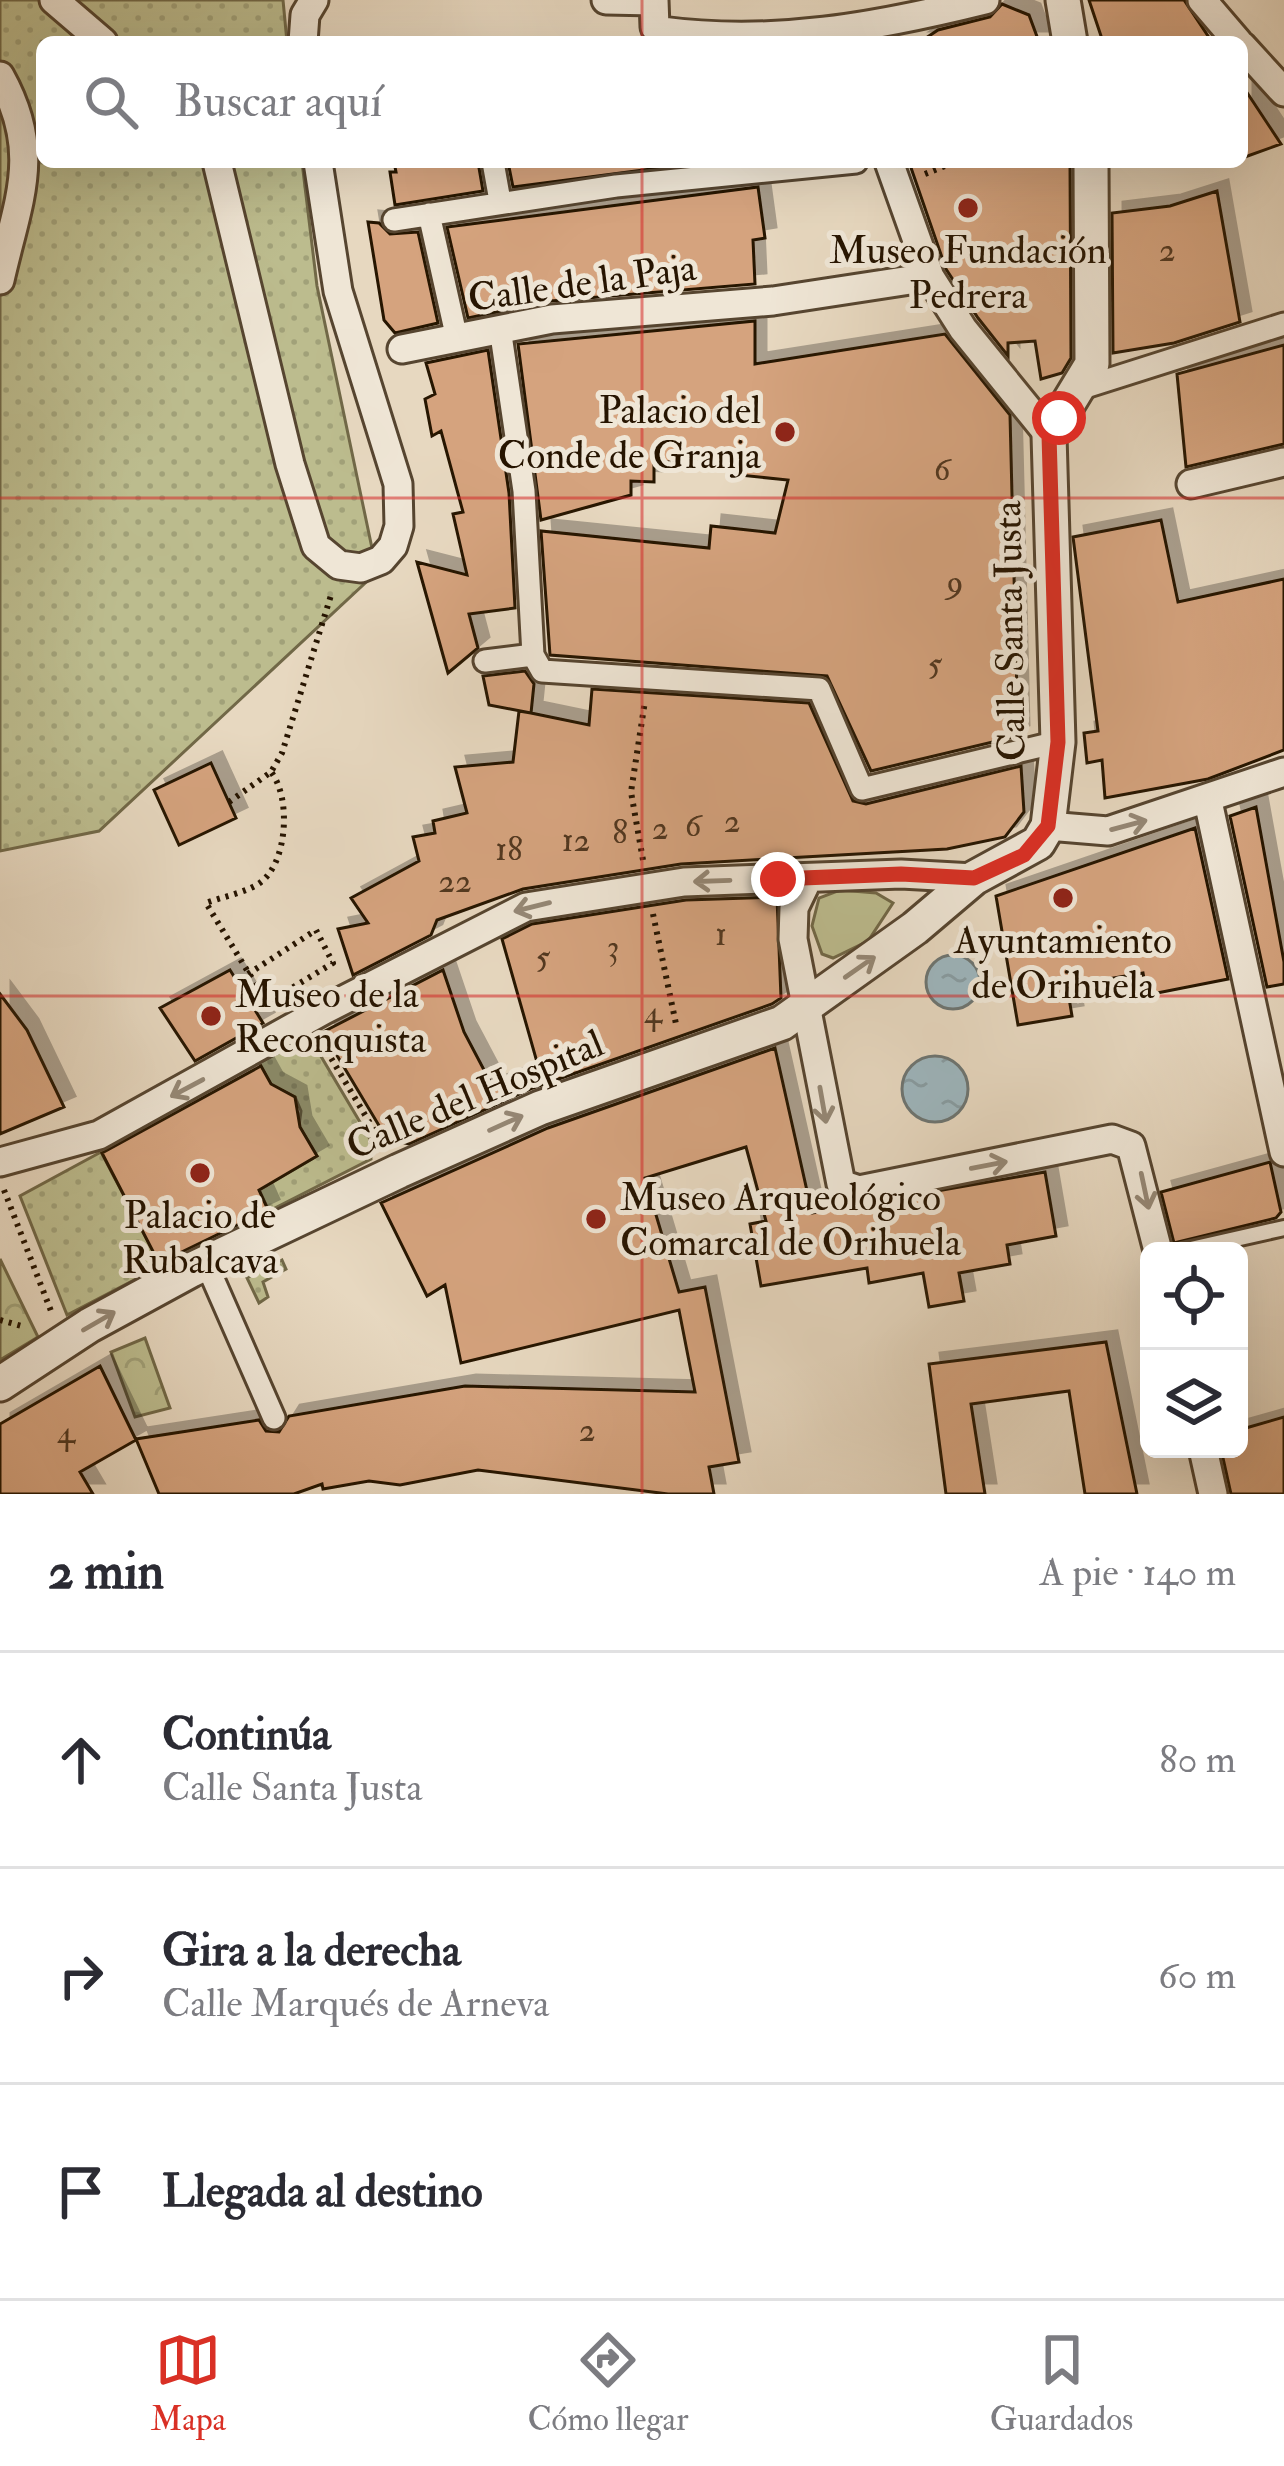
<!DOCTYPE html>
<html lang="es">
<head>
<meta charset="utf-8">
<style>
	body { margin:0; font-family:"IM FELL Double Pica",serif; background:#f2f2f3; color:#2b2b33 }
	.controls { position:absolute; right:36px; bottom:36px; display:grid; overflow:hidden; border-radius:18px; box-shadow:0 12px 48px #0002 }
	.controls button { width:108px; height:108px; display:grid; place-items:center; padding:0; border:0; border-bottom:3px solid #e1e1e2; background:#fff; color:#2b2b33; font:60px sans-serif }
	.stop { position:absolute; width:36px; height:36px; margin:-27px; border:9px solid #d93025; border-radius:50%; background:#fff }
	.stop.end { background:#d93025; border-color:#fff; box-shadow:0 3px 12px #0008 }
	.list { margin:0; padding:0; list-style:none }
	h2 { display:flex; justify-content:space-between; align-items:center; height:156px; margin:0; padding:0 48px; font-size:51px }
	h2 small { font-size:39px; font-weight:400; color:#7c7c81 }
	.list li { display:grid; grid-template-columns:78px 1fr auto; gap:36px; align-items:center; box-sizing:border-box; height:216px; padding:0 48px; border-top:3px solid #e1e1e2 }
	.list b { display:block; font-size:45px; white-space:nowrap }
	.list p { margin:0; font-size:39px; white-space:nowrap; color:#7c7c81 }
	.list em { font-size:39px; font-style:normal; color:#7c7c81 }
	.icon { flex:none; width:66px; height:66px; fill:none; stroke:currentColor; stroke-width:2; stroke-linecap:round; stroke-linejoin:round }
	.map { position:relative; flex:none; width:1284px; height:1494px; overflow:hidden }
	.search { position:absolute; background:#fff; box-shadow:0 12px 48px #0002; left:36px; right:36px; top:36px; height:132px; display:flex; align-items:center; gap:30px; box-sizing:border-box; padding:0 42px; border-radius:18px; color:#7c7c81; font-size:45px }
	.sheet { height:804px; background:#fff }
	nav { display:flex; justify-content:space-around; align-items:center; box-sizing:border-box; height:168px; border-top:3px solid #e1e1e2; background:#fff; font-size:33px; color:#7c7c81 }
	nav a { display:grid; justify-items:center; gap:6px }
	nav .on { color:#d93025 }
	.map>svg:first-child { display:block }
</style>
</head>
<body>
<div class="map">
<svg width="1284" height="1494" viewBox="0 0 1284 1494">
	<defs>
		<pattern id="grass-dots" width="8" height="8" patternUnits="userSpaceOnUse" patternTransform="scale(3)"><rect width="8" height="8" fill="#bcbc8e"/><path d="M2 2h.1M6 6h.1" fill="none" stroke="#a1a179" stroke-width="1.8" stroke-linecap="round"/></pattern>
		<pattern id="park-crowns" width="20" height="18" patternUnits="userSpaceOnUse" patternTransform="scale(3)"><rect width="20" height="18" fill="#bcbc8e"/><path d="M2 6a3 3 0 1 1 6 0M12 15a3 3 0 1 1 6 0" fill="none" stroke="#a1a179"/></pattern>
		<pattern id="water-ripples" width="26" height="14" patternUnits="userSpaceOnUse" patternTransform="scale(3)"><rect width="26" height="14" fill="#9db6be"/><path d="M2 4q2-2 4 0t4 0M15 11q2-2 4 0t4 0" fill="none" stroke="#879ca2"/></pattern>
		<filter id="shadow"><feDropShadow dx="11" dy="-11" stdDeviation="0" flood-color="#0004"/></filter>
	</defs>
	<rect width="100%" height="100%" fill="#e7d8c0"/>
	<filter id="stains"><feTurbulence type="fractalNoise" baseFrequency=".00167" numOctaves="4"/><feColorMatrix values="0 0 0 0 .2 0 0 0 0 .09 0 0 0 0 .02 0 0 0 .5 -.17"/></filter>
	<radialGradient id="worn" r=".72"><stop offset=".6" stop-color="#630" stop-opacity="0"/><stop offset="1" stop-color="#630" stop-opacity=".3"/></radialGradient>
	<path fill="url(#grass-dots)" stroke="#716847" stroke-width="3" d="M0,0h283l4,42h-245v120h260l15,124 60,286 -278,259 -99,20z
		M294,1045l22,3 54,91 1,20 -102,52 -10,-21 58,-34 -18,-30 2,-15 -6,-14 -24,-12 -12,-22z
		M101,1152l60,114 -94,49 -47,-119z
		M282,1260l4,9 -23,13 5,15 -9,6 -12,-25z"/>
	<path fill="url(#park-crowns)" stroke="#716847" stroke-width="3" d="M0,1259l38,78 -38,23z
		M145,1338l25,70 -35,9 -24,-65z"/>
	<path fill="#bcbc8e" stroke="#716847" stroke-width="3" d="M840,890l36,3 17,10 -25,38 -35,17 -11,-4 -10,-28 7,-28z"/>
	<path fill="url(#water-ripples)" stroke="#6d7572" stroke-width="3" d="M926 982a27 27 0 1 1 54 0a27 27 0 1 1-54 0Z
		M902 1089a33 33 0 1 1 66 0a33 33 0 1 1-66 0Z"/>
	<path fill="#d5a37e" stroke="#261400" stroke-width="3" filter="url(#shadow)" d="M1089,0h95l28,42h-109z
		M1002,4l27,11 10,27h-119l18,-12 52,-13z
		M1242,85l39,59 -39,14z
		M394,162h84l5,29 -88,14 -5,-33h6z
		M508,162h197l-192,25z
		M909,162h161l1,196 -9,15 -21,6 -6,-38 -27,2v13l-30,-38 -32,-49z
		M758,187l7,51 -12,2 2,44 -204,17 -83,17 -21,-91z
		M1217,191l23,131 -66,21 -61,10 -1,-140 58,-7z
		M368,222l11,1 11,11 28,-2 20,91 -43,10 -11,-13z
		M755,321v43l190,-30 65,81 8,321 -147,35 -44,-95 -277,-21 -9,-124 168,17 2,-22 64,7 13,-53 -49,-5 -1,-13h-84v20l-23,-1v14l-90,25 -23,-176z
		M1284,345v99l-98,23 -9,-93z
		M488,350l21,143 6,115 -46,6 9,34 -30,25 -31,-111 50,13 -14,-61 10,-2 -22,-81 -9,5 -7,-37 10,-5 -9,-31z
		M1161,520l17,82 106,-23v171l-76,29 -103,19 -3,-38 -15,3 -3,-30 14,-2 -25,-194z
		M525,671l9,13 -3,29 58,12 3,-36 217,14 44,98 13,3 155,-38 3,46 -19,25 -58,12 -266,15 -158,25 -86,31 -6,15 -78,40 -15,-46 30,-6 -17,-25 68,-37 -6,-24 22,-4 -2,-12 34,-8 -12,-46 58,-5 6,-51 12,2 -42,-8 -6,-29z
		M211,763l25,55 -57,27 -25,-55z
		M1256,807l28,155v22l-17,3 -37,-171z
		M1195,828l33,151 -81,16 -4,-22 -76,13 5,30 -54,9 -22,-129z
		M777,897l4,101 -9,6 -239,84 -124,56 -22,-5 -64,-107 120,-62 21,62 29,55 46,-18 -37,-130 30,-15 154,-24z
		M230,970l33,53 -68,38 -35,-53z
		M0,994l27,36 37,77 -64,27z
		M775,1048l37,165 233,-41 11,64 -49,9 3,19 -51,9 5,28 -35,6 -6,-34 -54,10 -2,-15 -106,18 -11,-62 16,-3 -20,-74 -101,31 34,114 26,-5 34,175 -30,5 5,27h-46l-190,-24 -78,15 -31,-4 -46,8 -1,-5 -28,10h-135l-23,-55 123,-19 7,11 13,1 10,-16 176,-30 230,6 -16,-82 -218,53 -16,-78 -18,11 -46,-93 167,-75z
		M261,1066l10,18 24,13 5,30 17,29 -58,34 9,20 -109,53 -57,-110z
		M1270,1162l11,50 -5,6 -102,25 -13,-51z
		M1106,1342l31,152h-52l-16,-103 -98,13 14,90h-39l-17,-130z
		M100,1366l36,74 -56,32 13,22h-93v-70z
		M1284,1417v77h-53l-10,-45h18v-19z"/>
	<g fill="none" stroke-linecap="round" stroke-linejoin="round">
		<g stroke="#564530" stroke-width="20">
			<path id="service" d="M1182,1251l102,-23"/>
		</g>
		<g stroke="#564530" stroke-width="27">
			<path id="pedestrian" d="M493,162l7,39
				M429,214l28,125
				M394,220l222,-34 240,-24
				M500,328l24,163 9,164
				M1076,390l208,-66
				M485,661l48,-6 9,16 277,18 43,100 196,-47
				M206,1263l68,155"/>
		</g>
		<g stroke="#564530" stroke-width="33">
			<path id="minor" d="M54,0l49,42
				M606,0l48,1
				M654,0l1,27 6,4c112,15 215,-4 324,-31
				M1202,0l36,42
				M303,42l2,-27 9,-15
				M1242,46l42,46
				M0,76c43,77 18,124 0,204
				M217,162l73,302 26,82 23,19 22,3 20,-8 12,-14 6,-20 -1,-42 -60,-193 -20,-129
				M889,162l41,115 33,52 86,106
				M402,349l150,-30 221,-18 157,-24
				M1191,484l93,-22
				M1208,801l76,351
				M1048,826l60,5 176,-59
				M808,879l-14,29 -1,31 48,245 18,6 253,-51 19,7 27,105
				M0,1162l99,-27 225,-125 202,-103 158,-25 217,-8 73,4
				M1203,1449l10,45"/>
		</g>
		<g stroke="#564530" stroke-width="39">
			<path id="tertiary" d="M1063,0l7,42
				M0,1384l90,-59 101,-55 208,-99 141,-63 242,-85 133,-95 59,-50 64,-35 10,-17 10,-84 -9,-307 43,-71 -1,-202"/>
		</g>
		<path stroke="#261400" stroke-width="6" stroke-dasharray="3 6" stroke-linecap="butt" d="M925,174l30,-12
			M229,802l42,-30 11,-19 50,-161
			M643,860l-12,-68 14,-91
			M653,914l23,110
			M248,974l68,-44 17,33 -66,40 -61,-100c16,-6 42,-11 55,-21 27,-21 30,-85 10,-110
			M322,1043l61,102
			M4,1190l47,121
			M0,1320l25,7"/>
		<use href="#service" stroke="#efe6d6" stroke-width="14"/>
		<use href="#pedestrian" stroke="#efe6d6" stroke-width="21"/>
		<use href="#minor" stroke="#efe6d6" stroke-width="27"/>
		<use href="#tertiary" stroke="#efe6d6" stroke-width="33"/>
	</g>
	<defs><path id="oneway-shaft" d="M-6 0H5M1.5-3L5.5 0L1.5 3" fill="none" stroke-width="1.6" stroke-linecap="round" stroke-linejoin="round" transform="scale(3)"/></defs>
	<g stroke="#958876">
		<use href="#oneway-shaft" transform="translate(1129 825) rotate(-15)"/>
		<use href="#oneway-shaft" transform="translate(712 881) rotate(178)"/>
		<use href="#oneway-shaft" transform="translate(532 907) rotate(166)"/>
		<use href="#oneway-shaft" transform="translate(860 967) rotate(-35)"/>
		<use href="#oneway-shaft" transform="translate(187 1088) rotate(152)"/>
		<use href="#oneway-shaft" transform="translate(823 1105) rotate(80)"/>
		<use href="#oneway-shaft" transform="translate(506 1123) rotate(-24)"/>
		<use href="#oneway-shaft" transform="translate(989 1165) rotate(-11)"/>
		<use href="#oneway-shaft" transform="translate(1145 1191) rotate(78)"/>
		<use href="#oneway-shaft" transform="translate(99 1321) rotate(-30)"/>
	</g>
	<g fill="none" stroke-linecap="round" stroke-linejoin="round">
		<path stroke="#d93025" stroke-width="15" d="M778,879l123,-5 73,4 50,-23 24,-29 10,-84 -9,-307 10,-17"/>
	</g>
	<path fill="none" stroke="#d62828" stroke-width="3" stroke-opacity="0.55" d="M642,0v42M642,162v1332M0,498h1284M0,996h1284"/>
	<g fill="#8f2418" stroke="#efe6d6" stroke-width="4.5">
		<circle cx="968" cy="208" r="12"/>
		<circle cx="785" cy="432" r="12"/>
		<circle cx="1063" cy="898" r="12"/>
		<circle cx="211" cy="1016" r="12"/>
		<circle cx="200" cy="1173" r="12"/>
		<circle cx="596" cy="1219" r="12"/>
	</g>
	<g text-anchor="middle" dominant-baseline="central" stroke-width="10" stroke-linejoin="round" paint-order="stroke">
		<g font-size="33" fill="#523820">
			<text x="1167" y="250">2</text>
			<text x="942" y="469">6</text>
			<text x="955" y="582">9</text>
			<text x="935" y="664">5</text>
			<text x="732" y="821">2</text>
			<text x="693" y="825">6</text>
			<text x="660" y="828">2</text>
			<text x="620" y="832">8</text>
			<text x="576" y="840">12</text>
			<text x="509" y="849">18</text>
			<text x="455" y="881">22</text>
			<text x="721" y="934">1</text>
			<text x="613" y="947">3</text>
			<text x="543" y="957">5</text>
			<text x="653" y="1012">4</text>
			<text x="587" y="1430">2</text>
			<text x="66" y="1432">4</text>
		</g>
		<g font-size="39" fill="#261400" stroke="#efe6d6">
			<text x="968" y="250">Museo Fundación<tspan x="968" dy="45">Pedrera</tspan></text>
			<text x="761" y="410" text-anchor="end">Palacio del<tspan x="761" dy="45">Conde de Granja</tspan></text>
			<text x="1063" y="940">Ayuntamiento<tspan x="1063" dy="45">de Orihuela</tspan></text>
			<text x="235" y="994" text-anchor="start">Museo de la<tspan x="235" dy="45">Reconquista</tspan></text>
			<text x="620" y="1197" text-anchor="start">Museo Arqueológico<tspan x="620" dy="45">Comarcal de Orihuela</tspan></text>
			<text x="200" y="1215">Palacio de<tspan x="200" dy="45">Rubalcava</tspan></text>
		</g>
		<g font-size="39" fill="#261400" stroke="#efe6d6">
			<text transform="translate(582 283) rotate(-8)">Calle de la Paja</text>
			<text transform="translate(1010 631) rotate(-91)">Calle Santa Justa</text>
			<text transform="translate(475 1095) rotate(-23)">Calle del Hospital</text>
		</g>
	</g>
	<rect width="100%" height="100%" filter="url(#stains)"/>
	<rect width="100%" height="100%" fill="url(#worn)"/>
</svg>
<div class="controls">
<button><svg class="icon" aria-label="locate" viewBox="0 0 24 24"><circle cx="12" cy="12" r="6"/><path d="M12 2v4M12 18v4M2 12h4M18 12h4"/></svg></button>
<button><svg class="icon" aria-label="layers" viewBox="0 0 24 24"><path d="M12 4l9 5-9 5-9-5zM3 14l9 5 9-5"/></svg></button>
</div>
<div class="stop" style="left:1059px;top:418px"></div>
<div class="stop end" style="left:778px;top:879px"></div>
<div class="search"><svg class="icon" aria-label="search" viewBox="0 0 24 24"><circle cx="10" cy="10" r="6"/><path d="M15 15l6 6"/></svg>Buscar aquí</div>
</div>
<section class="sheet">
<h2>2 min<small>A pie · 140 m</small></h2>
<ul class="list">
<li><svg class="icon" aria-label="ahead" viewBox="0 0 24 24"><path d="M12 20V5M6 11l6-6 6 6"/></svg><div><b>Continúa</b><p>Calle Santa Justa</p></div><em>80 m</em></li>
<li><svg class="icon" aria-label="right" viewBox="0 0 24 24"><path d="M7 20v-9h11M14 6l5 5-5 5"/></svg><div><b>Gira a la derecha</b><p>Calle Marqués de Arneva</p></div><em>60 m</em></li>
<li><svg class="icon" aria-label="arrive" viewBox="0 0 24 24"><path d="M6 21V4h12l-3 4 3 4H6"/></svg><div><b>Llegada al destino</b></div></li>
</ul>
</section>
<nav>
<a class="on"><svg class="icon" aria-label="map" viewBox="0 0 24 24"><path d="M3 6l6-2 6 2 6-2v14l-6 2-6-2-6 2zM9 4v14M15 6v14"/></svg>Mapa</a>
<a><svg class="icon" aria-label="directions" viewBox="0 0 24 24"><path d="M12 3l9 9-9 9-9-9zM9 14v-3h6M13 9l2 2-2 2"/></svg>Cómo llegar</a>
<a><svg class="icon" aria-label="saved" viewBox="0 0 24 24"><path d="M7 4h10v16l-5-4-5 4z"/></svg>Guardados</a>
</nav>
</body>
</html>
